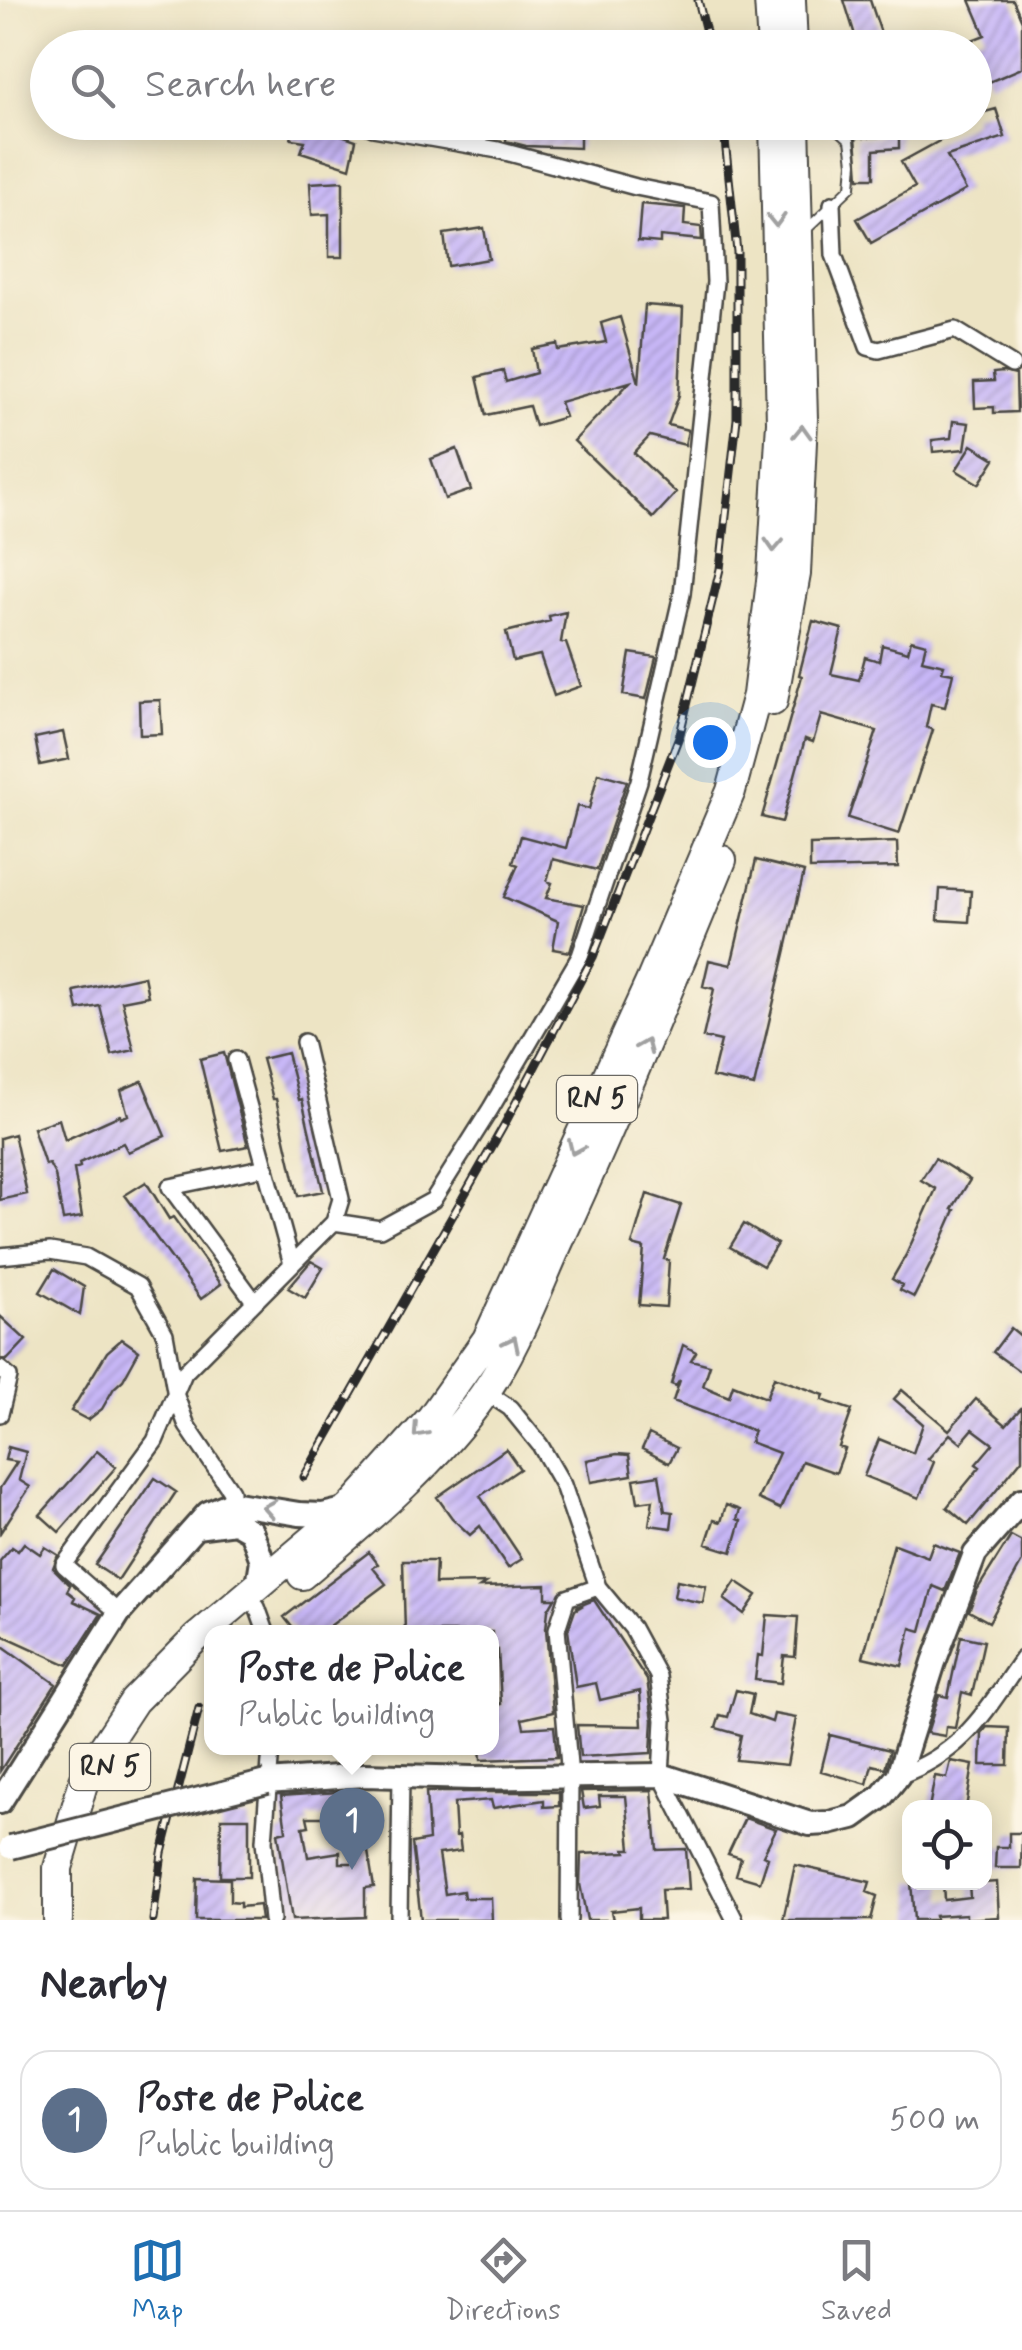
<!DOCTYPE html>
<html lang="en">
<head>
<meta charset="utf-8">
<style>
	body { margin:0; font-family:Mynerve,sans-serif; background:#f7f7f7; color:#2b2b33 }
	.controls { position:absolute; right:30px; bottom:30px; display:grid; overflow:hidden; border-radius:20px; box-shadow:0 5px 25px #0003 }
	.controls button { width:90px; height:90px; display:grid; place-items:center; padding:0; border:0; border-bottom:2px solid #e1e1e2; background:#fff; color:#2b2b33; font:50px sans-serif }
	.you { position:absolute; left:710px; top:742px; width:35px; height:35px; margin:-25px; border:8px solid #fff; border-radius:50%; background:#1a73e8; box-shadow:0 0 0 15px #1a73e833 }
	.badge { display:grid; place-items:center; width:65px; height:65px; border-radius:50%; background:#1f6fb2; color:#fff; font-size:32px; font-weight:700 }
	.pin { position:absolute; translate:-50% -82px; filter:drop-shadow(0 2px 5px #0008) }
	.pin::after { content:''; position:absolute; top:52px; width:35px; height:30px; background:inherit; clip-path:polygon(0 0,100% 0,50% 100%) }
	.popup { position:absolute; left:204px; top:1625px; width:295px; height:130px; box-sizing:border-box; display:grid; place-content:center; border-radius:20px; background:#fff; filter:drop-shadow(0 2px 8px #0005); font-size:32px; white-space:nowrap; color:#7c7c81 }
	.popup b { font-size:38px; color:#2b2b33 }
	.popup::after { content:''; position:absolute; left:50%; top:100%; margin-left:-20px; border:20px solid transparent; border-top-color:#fff }
	.list { margin:0; padding:0; list-style:none }
	h2 { display:flex; justify-content:space-between; align-items:center; height:130px; margin:0; padding:0 40px; font-size:42px }
	h2 small { font-size:32px; font-weight:400; color:#7c7c81 }
	.list li { display:grid; grid-template-columns:65px 1fr auto; gap:30px; align-items:center; box-sizing:border-box; height:140px; margin:0 20px 20px; padding:0 20px; border:2px solid #e1e1e2; border-radius:30px }
	.list b { display:block; font-size:38px; white-space:nowrap }
	.list p { margin:0; font-size:32px; white-space:nowrap; color:#7c7c81 }
	.list em { font-size:32px; font-style:normal; color:#7c7c81 }
	.icon { flex:none; width:55px; height:55px; fill:none; stroke:currentColor; stroke-width:2; stroke-linecap:round; stroke-linejoin:round }
	.map { position:relative; flex:none; width:1022px; height:1920px; overflow:hidden }
	.search { position:absolute; background:#fff; box-shadow:0 5px 25px #0003; left:30px; right:30px; top:30px; height:110px; display:flex; align-items:center; gap:25px; box-sizing:border-box; padding:0 35px; border-radius:55px; color:#7c7c81; font-size:38px }
	.sheet { height:290px; background:#fff }
	nav { display:flex; justify-content:space-around; align-items:center; box-sizing:border-box; height:140px; border-top:2px solid #e1e1e2; background:#fff; font-size:28px; color:#7c7c81 }
	nav a { display:grid; justify-items:center; gap:5px }
	nav .on { color:#1f6fb2 }
	.map>svg:first-child { display:block }
</style>
</head>
<body>
<div class="map">
<svg width="1022" height="1920" viewBox="0 0 1022 1920">
	<defs>
		<pattern id="building-hatch" width="6" height="6" patternUnits="userSpaceOnUse" patternTransform="scale(2.5)"><rect width="6" height="6" fill="#c8b7f7"/><path d="M-1 1l2-2M0 6l6-6M5 7l2-2" fill="none" stroke="#a395c8"/></pattern>
	</defs>
	<rect width="100%" height="100%" fill="#fcf5e5"/>
	<filter id="ink" filterUnits="userSpaceOnUse"><feTurbulence type="fractalNoise" baseFrequency=".01" numOctaves="2"/><feDisplacementMap in="SourceGraphic" scale="20" xChannelSelector="R" yChannelSelector="G"/><feConvolveMatrix kernelMatrix="1 2 1 2 8 2 1 2 1" color-interpolation-filters="sRGB"/></filter>
	<filter id="wash" filterUnits="userSpaceOnUse"><feTurbulence type="fractalNoise" baseFrequency=".0048" numOctaves="4" result="noise"/><feDisplacementMap in="SourceGraphic" scale="40" xChannelSelector="R" yChannelSelector="G"/><feGaussianBlur stdDeviation="2.25" result="paint"/><feColorMatrix in="noise" values="0 0 0 0 0 0 0 0 0 0 0 0 0 0 0 0 0 1.4 0 .05"/><feComposite in="paint" operator="in"/></filter>
	<g filter="url(#wash)">
		<rect width="100%" height="100%" fill="#ede4c4"/>
		<g id="blocks">
			<path fill="url(#building-hatch)" d="M844,0h26l12,36 -8,3 3,9h-18z
				M970,0h43l9,21v47l-33,14 -17,-42 13,-5z
				M996,109l9,28 -58,19 19,34 -95,53 -14,-24 58,-32 -14,-25 73,-40v-7z
				M294,122h34l-1,8 29,10 -6,28 -49,-16 4,-11 -14,-2z
				M507,122h73v26l-54,-2 -20,-5z
				M899,131v17l-25,2v28h-15l-3,-41h23v-5z
				M343,181v76h-14v-43l-17,1 -2,-32z
				M641,204l44,4 -1,17 17,2 1,13 -42,-4v7l-22,-2z
				M484,228l5,31 -41,7 -4,-32z
				M645,305l38,3 -4,87 -11,30 20,5 -3,15 -35,-9 -16,17 42,40 -23,25 -79,-77 56,-59 -70,20 5,15 -30,9 -6,-20 -43,9 -9,-38 26,-6 3,11 30,-9 -4,-24 25,-5 1,6 48,-8 -5,-19 19,-6 19,66z
				M1003,372l13,3 1,37 -23,1v-6l-19,1 -1,-26 20,-1 -1,-8z
				M953,421l16,2 -4,26 -32,3 -1,-12 19,-2z
				M972,445l23,14 -16,25 -23,-14z
				M457,449l14,41 -26,9 -14,-40z
				M566,612l-5,30 5,1 15,43 -27,10 -14,-41 -27,6 -7,-29 44,-11 -1,-5z
				M813,621l29,8 -11,45 28,6 6,-23 14,4 3,-16 26,7 3,-12 15,4 -4,16 22,5 -2,6 11,2 -8,34 -14,-3 -5,23 7,3 -34,104 -51,-16 29,-87 -56,-16 -8,27 -8,-3 -23,83 -20,-5 40,-141 -3,-1z
				M630,653l26,4 -10,42 -23,-4z
				M160,700l2,34 -22,1 -1,-34z
				M63,732l6,27 -29,6 -5,-27z
				M598,773l29,8 -30,89 -44,-11 -6,22 5,2 -6,15 38,7 -14,47 -17,-3 5,-28 -54,-24 14,-32 -5,-2 8,-27 45,12 11,-42 12,3z
				M897,842l1,25 -88,2v-24z
				M756,860l48,12 -50,214 -42,-9 9,-36 -18,-4 11,-48 -11,-3 6,-26 22,5z
				M940,889l31,2 -2,31 -31,-2z
				M144,976l4,20 -26,5 12,49 -22,5 -12,-49 -22,4 -4,-19z
				M224,1053l24,93 -26,5 -22,-92z
				M287,1053l12,47 3,-1 21,92 -25,5 -22,-97h-3l-11,-40z
				M142,1081l23,55 -37,16 -5,-9 -44,20 1,4 -6,2 8,48 -19,3 -8,-45 -6,-11 -4,1 -12,-37 26,-9 6,21 55,-25 1,3 7,-3 -7,-25z
				M14,1134l13,60 -27,6v-62z
				M935,1158l35,22 -18,29 3,1 -19,43 -22,44 -14,-7 2,-5 -10,-6 14,-24 30,-66 -15,-9z
				M146,1182l23,37 4,-2 48,67 -20,15 -76,-104z
				M647,1194l34,11 -17,54 5,1 -3,47 -27,-2 5,-57 -12,-3z
				M744,1224l33,20 -14,22 -33,-19z
				M311,1261l12,7 -18,30 -17,-10z
				M54,1269l30,18 -4,28 -40,-23z
				M0,1316l26,24 -19,20 -7,-2z
				M1011,1328l11,9v36l-29,-21z
				M122,1339l17,12 -16,29 -9,8 -12,21 -14,11 -17,-9 36,-59z
				M683,1345l13,7 -5,8 19,5 -7,21 26,11 4,-12 33,13 8,-21 50,18 -2,5 30,10 -13,37 6,2 -9,24 -34,-12 -22,48 -22,-10 21,-46 -29,-11 4,-11 -81,-30 7,-21 -4,6 -5,-2z
				M902,1390l47,40 27,-31 30,26 16,-18v52l-54,66 -21,-18 33,-40 -4,-3 17,-20 -20,-15 -12,14 -11,-9 -22,25 6,3 -15,36 -55,-22 15,-37 34,14 10,-29 -29,-25z
				M649,1434l28,14 -8,15 -27,-14z
				M8,1447l18,5 -7,28 11,7 -30,46v-45l17,-26 -12,-2z
				M506,1449l14,20 -40,27 42,63 -14,9 -28,-42 -10,9 -18,-17 -15,-21z
				M97,1451l19,16 -57,65 -19,-17z
				M617,1454l12,1 3,20 -41,7 -4,-22z
				M659,1475l6,36 8,1 -2,16 -22,-3 4,-25 -15,2 -4,-23z
				M155,1478l21,14 -58,88 -23,-15z
				M726,1505l14,5 -3,9 4,2 -9,31 -26,-8 8,-24 7,2z
				M1011,1536l11,6v20l-33,60 -20,-11 8,-21z
				M24,1543l16,11 5,-7 13,8 -5,13 17,17 -3,6 8,6 -2,4 28,13 -33,51 -68,-31v-73l12,-14 6,4z
				M933,1543l27,10 -15,38 -12,-5 -12,45 -10,-3 -9,38 -39,-9 31,-113 34,13z
				M369,1552l9,12 -5,4 13,16 -64,48h-26l-12,-15z
				M403,1561h33l-1,23 51,-1 -6,4 66,-2v13h9l-7,12 -2,19 7,83 -31,7 2,9 30,-2 3,31 -76,3 -1,-12h12v-42l9,-2 -3,-54 -6,1v-19h-87z
				M677,1580l29,6 -3,17 -29,-6z
				M736,1581l21,14 -13,19 -20,-15z
				M594,1600l53,80 6,40 -2,33 -71,4 -3,-32 65,1 -2,-35 -40,9 -4,-17 -20,4 -8,-57 7,-20 5,-3h-4z
				M767,1615l31,2 -3,40 -11,-1 -3,27 -26,-3 3,-25 5,1z
				M961,1636l23,5 -12,54 -10,-3 -7,36 -9,-1 -1,9 -18,-3 12,-38 9,2z
				M0,1644l56,40 -56,87z
				M736,1690l17,4 -4,20 23,8 2,-8 22,4 -9,47 -51,-5 5,-25 -25,-7 4,-13 8,2z
				M987,1727l22,1 -1,37h-27l1,-32z
				M830,1735l60,15 -5,18 -13,-3 -5,19 -46,-13z
				M951,1761l22,4 -7,43h-37l6,-32 12,2z
				M652,1790l5,60 29,-1 3,40 -28,1 2,30h-24v-12l-28,3 2,9h-26l-7,-36 1,-30 45,-2 -1,-3h6l-5,-53h-27l1,10 -16,2 -3,-17z
				M338,1792v15h-6v10h-25l2,9 -6,1 5,30 32,-5v11h17l2,-35h5l10,59 -9,1v29l-73,3 -14,-87 8,-2 -5,-35z
				M426,1792h133v14l-15,1v-7l-51,8 -2,-8 -37,3 2,33 3,-1 2,16 -22,3 6,40 18,-3 1,7h27l1,22h-71l-9,-77 17,-3z
				M221,1818h28v59h-29z
				M745,1818l31,11 -13,26 5,2 -8,25 -24,-7 5,-17 -13,-4z
				M1009,1833h13l-1,35h-26l1,-21h13z
				M795,1865l75,17 -3,10 10,4 -6,24h-88z
				M197,1878l33,1v23l10,1v4l19,-2 2,15h-65z
				M911,1882h32l1,18 26,-3 -1,-13 28,-2 2,35 -33,2v-5l-31,2 1,4h-22z"/>
		</g>
	</g>
	<g filter="url(#ink)">
		<use href="#blocks" fill-opacity="0" stroke="#484742" stroke-width="2.5"/>
		<g fill="none" stroke-linecap="round" stroke-linejoin="round">
			<g stroke="#484742" stroke-width="12">
				<path id="service" d="M806,230l45,-43 2,-24 -3,-23 -20,-18"/>
			</g>
			<g stroke="#484742" stroke-width="20">
				<path id="minor" d="M832,204l2,51 34,92 11,3 76,-20 57,35
					M236,1060l56,204
					M334,1222l46,7 53,-29 58,-92 89,-152 59,-175 43,-187 33,-312 -4,-80 -75,-15 -138,-37 -125,-22 -13,-6
					M0,1256l50,-5 36,6 52,29 27,48 11,62 11,30 44,65 -1,20
					M254,1301l-84,-114 96,-20
					M0,1369l9,8 -9,37
					M486,1392l24,16 30,37 23,40 35,102 34,41 26,48 6,44 -3,55 74,145
					M257,1607l9,25
					M119,1613l-55,-48 91,-124 29,-68 150,-151 7,-23 -37,-157
					M271,1748l-7,93 8,79
					M898,1776c66,-23 86,-63 124,-117
					M399,1920l2,-145
					M569,1920l1,-143 -13,-148 10,-31 31,-11"/>
			</g>
			<g stroke="#484742" stroke-width="28">
				<path id="secondary" d="M196,1527l39,-5 16,9 11,29 -4,25
					M267,1782l98,-7 107,3 189,-3 149,49 19,-1 24,-6 28,-20 17,-21 36,-114 41,-108 47,-54
					M0,1802l119,-189 89,-100 23,-10 68,11 24,1 25,-6"/>
			</g>
			<g stroke="#484742" stroke-width="32">
				<path id="trunk" d="M769,0l3,48
					M791,0l2,48
					M773,701l23,-127 7,-155 -8,-297
					M302,1575c65,-55 133,-111 182,-181 33,-47 53,-105 77,-157 57,-124 109,-250 161,-377
					M58,1920v-52l28,-94 48,-73 62,-63 154,-130 81,-90 56,-79 163,-357 81,-191 26,-96 15,-122 9,-151 -7,-300"/>
			</g>
			<use href="#service" stroke="#fff" stroke-width="8"/>
			<use href="#minor" stroke="#fff" stroke-width="15"/>
			<use href="#secondary" stroke="#fff" stroke-width="22"/>
			<use href="#trunk" stroke="#fff" stroke-width="28"/>
			<g stroke="#2b2b2b" stroke-width="9">
				<path id="rail" d="M698,0l12,48
					M304,1477l199,-350 90,-170 87,-223 40,-165 17,-150v-167l-14,-130
					M153,1920l9,-67 37,-145"/>
			</g>
			<use href="#rail" stroke="#fcf5e5" stroke-width="5" stroke-dasharray="15" stroke-linecap="butt"/>
			<g stroke="#484742" stroke-width="28" stroke-linecap="butt">
				<path id="secondary-bridge" d="M11,1847l256,-65"/>
			</g>
			<use href="#secondary-bridge" stroke="#fff" stroke-width="22"/>
		</g>
		<defs><path id="oneway-chevron" d="M-2-3.5L2.5 0L-2 3.5" fill="none" stroke-width="1.6" stroke-linecap="round" stroke-linejoin="round" transform="scale(2.5)"/></defs>
		<g stroke="#a0a0a0">
			<use href="#oneway-chevron" transform="translate(776 220) rotate(89)"/>
			<use href="#oneway-chevron" transform="translate(802 432) rotate(-88)"/>
			<use href="#oneway-chevron" transform="translate(774 545) rotate(93)"/>
			<use href="#oneway-chevron" transform="translate(645 1046) rotate(-67)"/>
			<use href="#oneway-chevron" transform="translate(575 1148) rotate(114)"/>
			<use href="#oneway-chevron" transform="translate(512 1343) rotate(-64)"/>
			<use href="#oneway-chevron" transform="translate(419 1431) rotate(132)"/>
			<use href="#oneway-chevron" transform="translate(269 1508) rotate(-170)"/>
		</g>
	</g>
	<g text-anchor="middle" dominant-baseline="central" stroke-width="10" stroke-linejoin="round" paint-order="stroke">
		<g fill="#fcf5e5" stroke="#6a6863" stroke-width="2.5">
			<rect x="557" y="1076" width="80" height="46" rx="8"/>
			<rect x="70" y="1744" width="80" height="46" rx="8"/>
		</g>
		<g font-size="28" font-weight="bold" fill="#2b2b2b">
			<text x="597" y="1099">RN 5</text>
			<text x="110" y="1767">RN 5</text>
		</g>
	</g>
</svg>
<div class="controls">
<button><svg class="icon" aria-label="locate" viewBox="0 0 24 24"><circle cx="12" cy="12" r="6"/><path d="M12 2v4M12 18v4M2 12h4M18 12h4"/></svg></button>
</div>
<div class="you"></div>
<div class="pin badge" style="left:352px;top:1870px;background:#5c6f8a">1</div>
<div class="popup"><b>Poste de Police</b>Public building</div>
<div class="search"><svg class="icon" aria-label="search" viewBox="0 0 24 24"><circle cx="10" cy="10" r="6"/><path d="M15 15l6 6"/></svg>Search here</div>
</div>
<section class="sheet">
<h2>Nearby<small></small></h2>
<ul class="list">
<li><span class="badge" style="background:#5c6f8a">1</span><div><b>Poste de Police</b><p>Public building</p></div><em>500 m</em></li>
</ul>
</section>
<nav>
<a class="on"><svg class="icon" aria-label="map" viewBox="0 0 24 24"><path d="M3 6l6-2 6 2 6-2v14l-6 2-6-2-6 2zM9 4v14M15 6v14"/></svg>Map</a>
<a><svg class="icon" aria-label="directions" viewBox="0 0 24 24"><path d="M12 3l9 9-9 9-9-9zM9 14v-3h6M13 9l2 2-2 2"/></svg>Directions</a>
<a><svg class="icon" aria-label="saved" viewBox="0 0 24 24"><path d="M7 4h10v16l-5-4-5 4z"/></svg>Saved</a>
</nav>
</body>
</html>
